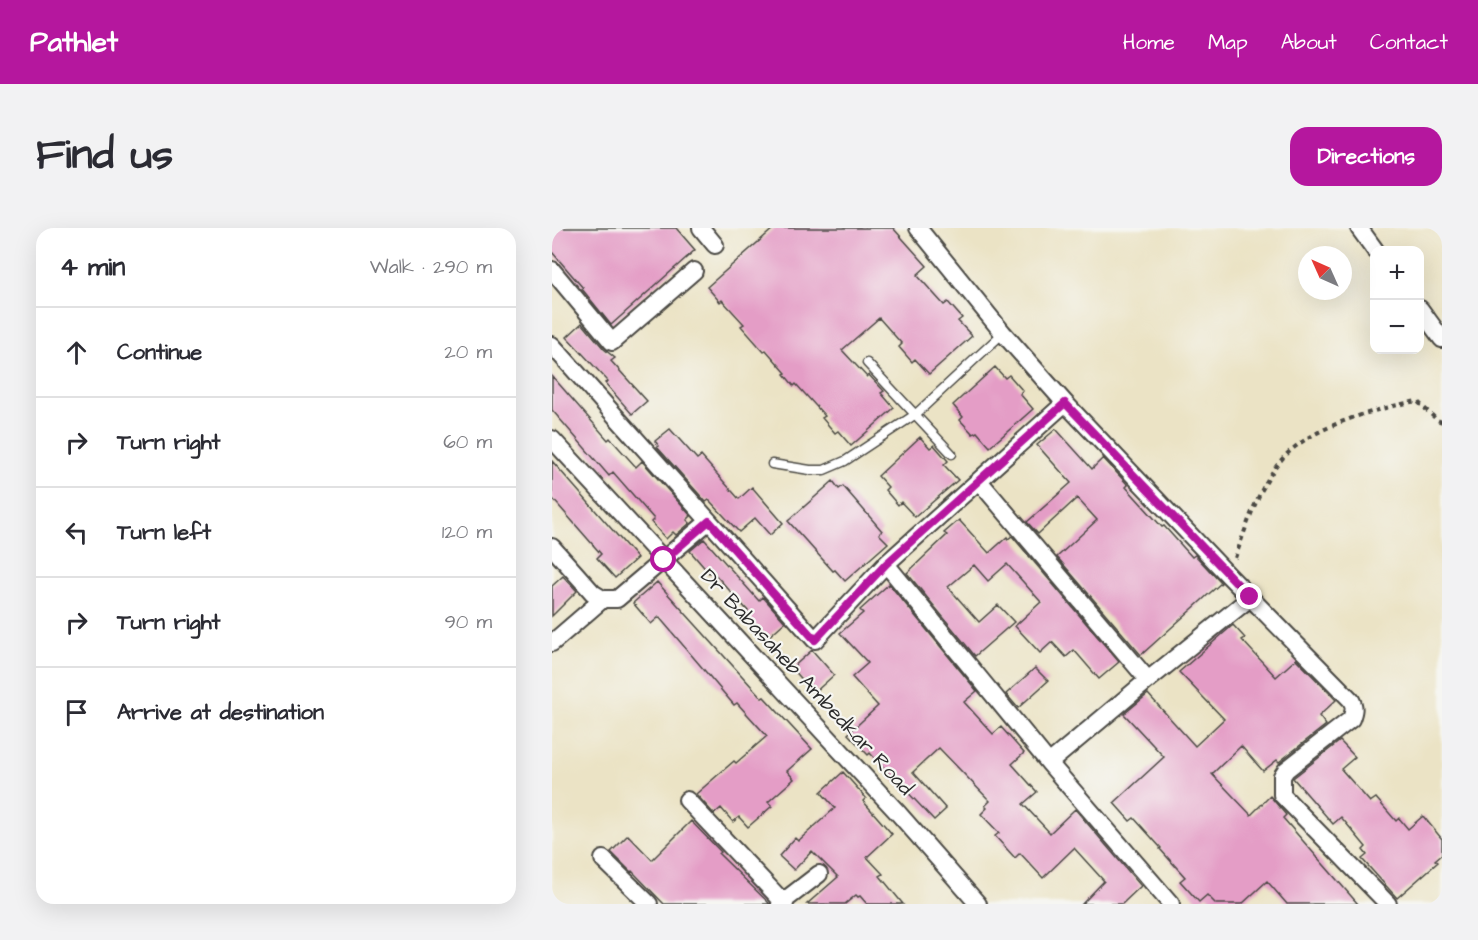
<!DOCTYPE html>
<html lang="en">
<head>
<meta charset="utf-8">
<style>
	body { margin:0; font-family:"Architects Daughter",sans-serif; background:#f2f2f3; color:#2b2b33 }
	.controls { position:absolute; right:18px; top:18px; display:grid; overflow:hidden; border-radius:12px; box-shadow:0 6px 24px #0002 }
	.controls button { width:54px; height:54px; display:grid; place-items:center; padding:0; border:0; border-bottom:2px solid #e1e1e2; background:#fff; color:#2b2b33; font:30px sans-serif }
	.compass { position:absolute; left:746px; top:18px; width:54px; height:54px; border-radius:50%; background:#fff; box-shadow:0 6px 24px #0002; rotate:315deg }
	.stop { position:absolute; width:18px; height:18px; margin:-14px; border:4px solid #b5179e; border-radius:50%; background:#fff }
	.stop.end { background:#b5179e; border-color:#fff; box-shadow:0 2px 6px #0008 }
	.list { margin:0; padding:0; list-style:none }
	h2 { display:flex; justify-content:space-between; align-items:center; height:78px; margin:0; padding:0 24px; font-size:26px }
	h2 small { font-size:20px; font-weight:400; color:#7c7c81 }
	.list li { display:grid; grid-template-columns:39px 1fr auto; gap:18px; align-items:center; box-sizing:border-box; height:90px; padding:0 24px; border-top:2px solid #e1e1e2 }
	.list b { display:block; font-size:22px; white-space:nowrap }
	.list em { font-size:20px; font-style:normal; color:#7c7c81 }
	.icon { flex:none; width:33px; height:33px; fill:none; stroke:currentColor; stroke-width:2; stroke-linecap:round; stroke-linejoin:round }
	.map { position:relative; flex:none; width:890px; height:676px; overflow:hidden; border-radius:18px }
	header { display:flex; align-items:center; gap:36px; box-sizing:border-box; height:84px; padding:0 30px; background:#b5179e; color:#fff }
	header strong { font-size:28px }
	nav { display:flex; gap:33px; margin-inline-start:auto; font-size:21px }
	.intro { display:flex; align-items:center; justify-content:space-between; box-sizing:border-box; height:144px; padding:0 36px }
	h1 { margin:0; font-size:42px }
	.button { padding:15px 27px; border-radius:18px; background:#b5179e; color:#fff; font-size:21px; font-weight:700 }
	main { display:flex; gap:36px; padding:0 36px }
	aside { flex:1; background:#fff; border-radius:18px; box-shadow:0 6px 24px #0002 }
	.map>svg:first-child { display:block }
</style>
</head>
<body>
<header>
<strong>Pathlet</strong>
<nav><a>Home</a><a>Map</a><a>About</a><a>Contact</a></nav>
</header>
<div class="intro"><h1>Find us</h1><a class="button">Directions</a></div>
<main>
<aside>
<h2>4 min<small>Walk · 290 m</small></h2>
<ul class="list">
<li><svg class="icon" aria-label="ahead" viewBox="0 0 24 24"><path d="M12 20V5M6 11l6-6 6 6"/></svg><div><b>Continue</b></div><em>20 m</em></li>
<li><svg class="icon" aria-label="right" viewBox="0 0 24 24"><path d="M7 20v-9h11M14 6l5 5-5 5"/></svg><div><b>Turn right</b></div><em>60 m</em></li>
<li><svg class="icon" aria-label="left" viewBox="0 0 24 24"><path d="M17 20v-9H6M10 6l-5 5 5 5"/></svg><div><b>Turn left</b></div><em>120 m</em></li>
<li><svg class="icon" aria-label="right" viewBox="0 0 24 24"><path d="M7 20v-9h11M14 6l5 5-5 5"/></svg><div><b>Turn right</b></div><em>90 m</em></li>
<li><svg class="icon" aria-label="arrive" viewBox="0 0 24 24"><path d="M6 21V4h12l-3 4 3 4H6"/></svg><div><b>Arrive at destination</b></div></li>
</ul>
</aside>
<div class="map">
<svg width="890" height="676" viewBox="0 0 890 676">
	<rect width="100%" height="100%" fill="#f6f6f2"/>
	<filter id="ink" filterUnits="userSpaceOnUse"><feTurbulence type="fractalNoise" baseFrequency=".0167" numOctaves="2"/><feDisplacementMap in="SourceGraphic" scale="12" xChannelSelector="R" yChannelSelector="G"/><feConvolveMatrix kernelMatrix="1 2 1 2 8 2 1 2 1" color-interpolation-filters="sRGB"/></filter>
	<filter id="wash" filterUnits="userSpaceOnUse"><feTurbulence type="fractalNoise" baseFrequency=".008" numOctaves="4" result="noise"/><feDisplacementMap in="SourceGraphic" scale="24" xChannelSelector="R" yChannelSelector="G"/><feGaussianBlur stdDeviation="1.35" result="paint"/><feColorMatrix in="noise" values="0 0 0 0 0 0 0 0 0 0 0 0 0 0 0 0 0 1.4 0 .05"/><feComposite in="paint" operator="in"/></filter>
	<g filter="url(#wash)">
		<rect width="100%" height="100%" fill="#ebe3c5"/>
		<g id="blocks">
			<path fill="#e49dc6" d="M0,0h124l19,22 -84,75 -29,-36 1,-1 -31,-36z
				M222,0h119l34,38 -10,9 27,30 4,-3 14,16 -4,3 14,15 -43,38 -14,-15 -3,3 -13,-15 3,-3 -23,-26 -37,32 25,27 2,-2 15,16 -3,2 13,15 -43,38 -13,-15 -3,2 -13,-15 3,-2 -29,-32 -2,2 -10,-12 2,-1 -20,-23 -2,2 -23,-26 3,-2 -22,-24 -2,2 -13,-15z
				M30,95l22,26 11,9 -4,3 36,40 -15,13 -27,-31 3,-2 -41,-44z
				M443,139l10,11 4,-3 14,16 -3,3 13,15 -43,38 -13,-15 -4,2 -13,-14 3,-3 -10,-12z
				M0,148l56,64 2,-2 26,29 6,-6 49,55 -4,4 3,3 -14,12 -3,-3 -7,7 -15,-17 3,-3 -41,-47 -4,4 -57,-66z
				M118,201l27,30 4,-3 38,43 13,-12 31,36 -13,12 -15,-17 -16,14 -30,-32 -3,2 -49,-55 2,-1 -4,-5z
				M504,201l36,40 11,-11 25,27 -2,2 36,40 2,-1 28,31 3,-2 26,28 -80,72 -84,-98 40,-37 -20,-22 -39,36 -11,-12 44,-39 -34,-38z
				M368,209l10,11 4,-3 14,16 -4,4 14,15 -43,37 -14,-15 -3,3 -13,-15 3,-3 -10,-11z
				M0,233l85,97 -22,20 -18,-20 4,-4 -49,-56z
				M281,253l6,8 4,-3 39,45 -3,3 9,9 -43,38 -10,-11 -2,1 -45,-50z
				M407,292l30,33 18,-16 1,2 4,-3 107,126 -20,17 -25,-29 -8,7 -14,-15 -12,11 -25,-27 26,-24 -34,-38 -19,17 -14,-16 -26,22 31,35 19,-17 16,17 -39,34 -68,-83 40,-38 -3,-2z
				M152,311l55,62 4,-4 22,25 -19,17 -22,-25 4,-3 -36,-40 -3,2 -19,-22z
				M11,348l14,15 -25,25v-30z
				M105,354l105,116 2,-1 48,52 -25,22 7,8 -26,23 4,4 -24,21 -9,-10 -6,5 -12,-14 -7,6 -18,-20 38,-33 2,2 31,-27 -30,-33 -3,2 -75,-88 -8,7 -18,-21z
				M337,356l88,107 -13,11 29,32 8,-7 23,26 -12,11 25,28 -14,12 27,29 25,-24 66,77 -19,18h-40l22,-23 -30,-33 -31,30 -23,-25 -5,5 -20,-22 4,-3 -18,-19 6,-6 -2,-2 5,-5 -51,-53 -26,24 33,37 -12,11 -34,-36 -1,1 -29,-32 -2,2 -20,-21 30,-28 -26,-29 16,-14 -28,-30 23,-20 -3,-3z
				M681,397l12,13 -3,2 34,37 20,-18 40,41 -17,16 7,9 -47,37 -2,-2 -14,11 -22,-25 -29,28 39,41 19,-19 16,19 -3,3 75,86h-71l-20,-23 -25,23h-26l-9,-9 -8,7 -19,-21 5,-4 -25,-28 1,-1 -27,-30 -4,3 -16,-18 50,-46 -40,-43 24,-20 47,52 29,-27 -45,-47z
				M260,422l22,25 -20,18 -22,-25z
				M483,440l13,13 -30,27 -12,-14z
				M788,513l15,16 -14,12 29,33 6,-4 20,23 3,-3 9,11 15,-13 19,23v15l-7,6 3,2 -41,36 -35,-39 5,-4 -4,-5 3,-3 -25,-30 -8,7 -40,-46z
				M291,544l23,26 -3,3 29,33 -25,23 16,17 -3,2 23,28h-36l-7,-8 -2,1 -2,-2 -11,9h-38l31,-27 -26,-26 -18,19 -15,-14 16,-18 3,3 37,-33 -14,-16z
				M139,593l30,31 -2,2 51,50h-106l-32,-33 -1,1 -20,-20 17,-17 24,25z"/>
		</g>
	</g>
	<g filter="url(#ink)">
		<use href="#blocks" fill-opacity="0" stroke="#484742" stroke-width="1.5"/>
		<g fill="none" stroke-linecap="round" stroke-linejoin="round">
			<g stroke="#484742" stroke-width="11">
				<path id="service" d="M315,135l85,91
					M220,236l38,6h14l21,-9 71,-47 87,-81"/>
			</g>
			<g stroke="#484742" stroke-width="20">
				<path id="minor" d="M149,0l14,17
					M366,0l85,105 62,70 164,173 122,124c4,7 3,11 0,19l-65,51 -4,6v19l106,109
					M807,0l16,22
					M0,42l60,72 82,-71
					M868,81l22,30
					M0,117l263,295 71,-76 179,-161
					M0,211l347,375 79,90
					M427,253l169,199
					M0,319l41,46 10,6h14l92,-78
					M334,336l163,199 122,141
					M0,415l51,-44
					M497,535l99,-83 102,-82
					M135,572l98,104
					M51,631l46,45
					M228,676l39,-30"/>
			</g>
			<path stroke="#484742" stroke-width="4" stroke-dasharray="4.5 4.5" stroke-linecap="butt" d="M683,330c12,-33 24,-73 48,-100 29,-32 92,-49 134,-57l20,19 5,2"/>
			<use href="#service" stroke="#fff" stroke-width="8"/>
			<use href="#minor" stroke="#fff" stroke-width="16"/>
		</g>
	</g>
	<g fill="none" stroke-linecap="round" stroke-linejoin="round" filter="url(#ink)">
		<path stroke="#b5179e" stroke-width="8" d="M112,332l45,-39 106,119 71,-76 179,-161 185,194"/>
	</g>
	<g text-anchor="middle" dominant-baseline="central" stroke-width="4.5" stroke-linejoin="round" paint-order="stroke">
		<g font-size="21" fill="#2b2b2b" stroke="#f6f6f2">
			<text transform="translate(255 454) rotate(47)">Dr Babasaheb Ambedkar Road</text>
		</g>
	</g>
</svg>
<div class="controls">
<button>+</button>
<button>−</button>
</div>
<svg class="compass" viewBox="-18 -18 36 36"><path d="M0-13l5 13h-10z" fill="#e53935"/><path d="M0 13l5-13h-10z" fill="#7c7c81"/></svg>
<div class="stop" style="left:112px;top:332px"></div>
<div class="stop end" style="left:698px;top:369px"></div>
</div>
</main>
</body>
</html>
